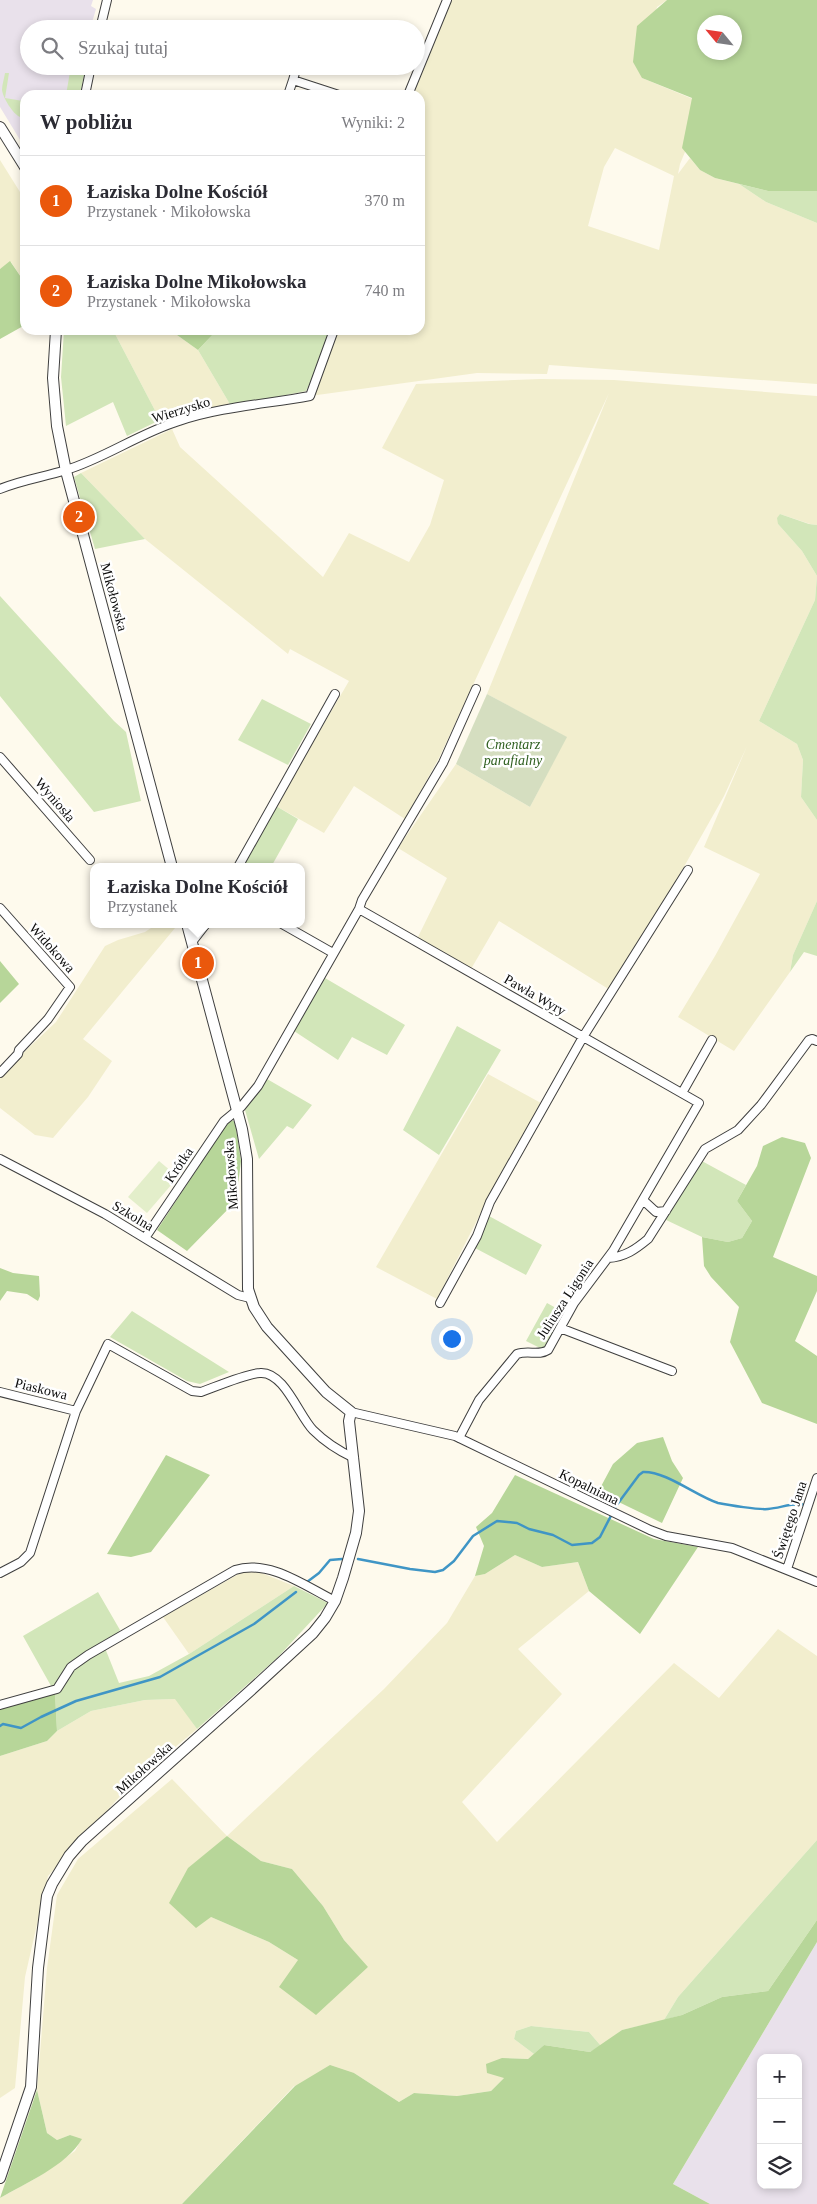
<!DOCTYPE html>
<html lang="pl">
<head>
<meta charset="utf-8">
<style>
	body { margin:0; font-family:"Times New Roman",serif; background:#f2f2f3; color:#2b2b33 }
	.controls { position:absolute; right:15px; bottom:15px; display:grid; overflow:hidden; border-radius:10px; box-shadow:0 2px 8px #0003 }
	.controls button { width:45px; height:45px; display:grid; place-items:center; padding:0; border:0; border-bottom:1px solid #e1e1e2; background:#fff; color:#2b2b33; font:25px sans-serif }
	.compass { position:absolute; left:697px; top:15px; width:45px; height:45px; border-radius:50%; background:#fff; box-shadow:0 2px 8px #0003; rotate:299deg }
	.you { position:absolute; left:451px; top:1338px; width:18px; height:18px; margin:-12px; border:4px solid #fff; border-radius:50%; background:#1a73e8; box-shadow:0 0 0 8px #1a73e833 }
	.badge { display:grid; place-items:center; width:32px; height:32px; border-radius:50%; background:#ea580c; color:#fff; font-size:16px; font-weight:700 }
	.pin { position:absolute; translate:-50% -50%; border:2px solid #fff; box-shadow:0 1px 5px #0006 }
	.popup { position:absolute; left:90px; top:863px; width:215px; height:65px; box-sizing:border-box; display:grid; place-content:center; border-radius:10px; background:#fff; filter:drop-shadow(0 1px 4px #0005); font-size:16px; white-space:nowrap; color:#7c7c81 }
	.popup b { font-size:19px; color:#2b2b33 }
	.popup::after { content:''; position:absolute; left:50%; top:100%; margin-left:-10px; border:10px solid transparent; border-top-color:#fff }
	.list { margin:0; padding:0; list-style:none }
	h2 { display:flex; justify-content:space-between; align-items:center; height:65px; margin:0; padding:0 20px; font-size:21px }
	h2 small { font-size:16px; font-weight:400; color:#7c7c81 }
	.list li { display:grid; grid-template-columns:32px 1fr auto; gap:15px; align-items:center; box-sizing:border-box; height:90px; padding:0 20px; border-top:1px solid #e1e1e2 }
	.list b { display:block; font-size:19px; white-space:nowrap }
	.list p { margin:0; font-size:16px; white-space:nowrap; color:#7c7c81 }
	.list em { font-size:16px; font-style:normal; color:#7c7c81 }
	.icon { flex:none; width:28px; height:28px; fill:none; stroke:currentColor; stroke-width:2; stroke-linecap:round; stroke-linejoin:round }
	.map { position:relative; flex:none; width:817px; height:2204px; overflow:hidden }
	.search { position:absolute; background:#fff; box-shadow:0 2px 8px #0003; left:20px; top:20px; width:405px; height:55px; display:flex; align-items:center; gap:12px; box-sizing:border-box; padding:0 18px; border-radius:28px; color:#7c7c81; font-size:19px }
	.panel { position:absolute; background:#fff; box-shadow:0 2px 8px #0003; left:20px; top:90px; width:405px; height:245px; border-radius:15px }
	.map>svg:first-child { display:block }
</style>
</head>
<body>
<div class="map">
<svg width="817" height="2204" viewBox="0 0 817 2204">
	<rect width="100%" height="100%" fill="#fefaed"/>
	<path fill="#e9e1eb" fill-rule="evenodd" d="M0,0h93l-2,6 5,3 -6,20h-61v37h52l-5,29h-51v53l-25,-41z
		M817,1942v262h-107l-37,-20zM761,2058h37v127h-37z"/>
	<path fill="#f2eece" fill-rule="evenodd" d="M447,0h220l-10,7 -15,71 63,26 -25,60 -2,10 12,-16 10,12 15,8 24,6 27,18 51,21v161l-268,-19 -2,9 -70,-1 -167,23 24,-66h86v-235h-12zM615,148l59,28 -15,74 -71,-24 16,-59z
		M0,160l25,40v83l-14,-21 -11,7z
		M113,330h57l28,20 33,56 -71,14z
		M540,379l74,1 203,16v129l-7,-1 -30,-10 -2,10 24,27 15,25 -2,24 -56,121 38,23 6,16 -2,37 16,23v81l-24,54 -3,17 -56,79 -56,-34 37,-61 45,-82 -56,-27 43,-101 -23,50 -56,99 -58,95 -111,-69 -28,48 -54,-30 30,-61 -49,-30 58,-84 74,43 36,-70 -79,-43 122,-301 -170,365 -34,61 -51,-33 -30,47 -48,-27 73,-125 -59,-32 -2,5 -143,-115 -64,-66 91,-44 8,18 143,130 26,-44 60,29 21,-37 14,-45 -62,-32 34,-64z
		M157,924h17l1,4 -92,111 29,22 -24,36 -35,41 -18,-3 -35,-27v-33l56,-53 49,-76 13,-6 27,-8z
		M488,1074l53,29 -41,72 -63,124 -61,-32z
		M515,1555l27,12 36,-5 11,29 -71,58 44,45 -100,108 35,40 177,-179 45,35 59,-69 39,27v184l-139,157 -14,23 -42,10 -21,16 -12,-14 -58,-6 -15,5 -2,8 20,15 -6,5 -26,-1 2,20 -13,13 -34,5 -43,-3 -15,9 -45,-29 -60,13 -112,118h-182v-6l38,-21 37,-26 6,-11 -11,-5 -13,5 -10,-7 -10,-43 10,-122 10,-73 21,-36 94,-80 55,57 157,-147 63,-66 28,-47 10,-2zM227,1836l34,25 31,8 31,37 21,34 24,28 -70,-8 -29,-18 -58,-25z
		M244,1571l15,1 35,14 -105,68 -26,-37z
		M176,1699l21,30 -65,54 -84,93 -23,101 -10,111 -15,10v-342l47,-15 10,-10 34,-20 54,-11z"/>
	<path fill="#d2e6b9" d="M71,66h7l2,3 1,-3h5l-6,29h-14z
		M5,73h4l-4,25 18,3 -3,16c-7,-3 -17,-19 -18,-27 0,-5 2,-11 3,-17z
		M739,184l29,7h49v32l-51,-21z
		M64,330h49l47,90 -33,16 -14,-34 -47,24 -5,-49z
		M217,330h113l-10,32 -14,29 -75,15 -33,-56z
		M81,473l64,66 -50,10 -21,-72z
		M780,514l29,10 8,1v295l-16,-23 2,-37 -6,-16 -38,-23 56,-121 2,-24 -15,-25 -24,-27 -1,-6z
		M0,596l114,125 12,11 15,69 -47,11 -94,-116z
		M262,699l49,25 -23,41 -50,-25z
		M276,806l22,13 -27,48h-28z
		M817,901v55l-13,-4 -14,20 3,-17z
		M325,978l80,47 -18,30 -35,-18 -14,23 -44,-29z
		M457,1026l44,24 -62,105 -36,-25z
		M267,1079l45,26 -19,24 -6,-3 -28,33 -14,-49z
		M700,1160l46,25 -9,16 15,20 -10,17 -14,4 -26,-5 -38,-18z
		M489,1216l53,29 -16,30 -51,-27z
		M547,1303l18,10 -18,33 -5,3 -16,-8z
		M132,1311l97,61 -29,12 -13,-3 -77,-44z
		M294,1586l34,17 -51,55 -80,71 -22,-30 -30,1 -54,11 -34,20 -2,-38 -32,-57 75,-44 22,38 -15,18 14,35 30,-7 40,-22z
		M817,1840v80l-49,71 -46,6 -40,18 -18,5 14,-23z
		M531,2026l58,6 12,14 -11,6 -46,-7 -10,9 -20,-15 2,-8z"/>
	<path fill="#b7d699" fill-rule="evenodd" d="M667,0h150v191h-49l-53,-13 -15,-8 -18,-22 10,-50 -50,-20 -9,-16 4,-36zM704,22h30v30h-30z
		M10,261l15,22v42l-25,14v-70z
		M170,330h47l-19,20z
		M0,961l19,23 -19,19z
		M230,1119l5,3 6,39 -5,40 -49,50 -30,-21z
		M782,1137l23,6 6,15 -38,99 44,19v15l-22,50 22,15v68l-55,-21 -32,-61 9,-35 -28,-30 -7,-11 -2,-29 26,5 14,-4 10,-17 -15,-20 20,-35 6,-20z
		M0,1268l13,5 26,3 1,20 -2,5 -11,-7 -20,-3 -7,10z
		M663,1437l9,24 11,17 -21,45 -64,-31 15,-28 24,-21z
		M166,1455l44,20 -59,77 -20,5 -24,-3z
		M515,1475l139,64 44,8 -58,87 -51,-43 -11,-29 -36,5 -27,-12 -30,19 -10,2 9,-30 -8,-19 16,-14z
		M55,1693l2,38 -10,10 -47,15v-51z
		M227,1836l34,25 31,8 31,37 21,34 24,27 -52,48 -37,-28 19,-27 -29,-18 -58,-25 -15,11 -27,-25 19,-35z
		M817,1920v22l-144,242 37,20h-528l113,-118 35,-21 24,8 45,29 15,-9 43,3 34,-5 13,-13 -17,-5 -1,-9 16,-6 26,1 16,-14 46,7 32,-22 60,-15 40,-18 46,-6z
		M37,2090l10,43 10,7 13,-5 12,4c-16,27 -56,44 -82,59z"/>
	<path fill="#d5dec0" d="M487,694l80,43 -37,70 -74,-43z"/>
	<path fill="#e3eeca" d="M159,1161l19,16 -31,36 -19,-16z"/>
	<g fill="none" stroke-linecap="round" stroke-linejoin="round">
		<path stroke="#3f95c5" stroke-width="2.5" d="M358,1559l52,10 25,3 8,-2 11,-9 19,-25 24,-15 20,2 12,6 24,6 19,10 20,-2 8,-6 16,-31 23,-31 4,-3c23,-1 53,24 75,31 10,2 41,7 50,6 13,-1 25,-7 38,-4
			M307,1582l12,-9 11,-13 12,-1
			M0,1726l3,-2 18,4 20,-11 35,-16 84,-24 94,-53 42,-32"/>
		<g stroke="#3f3f3f" stroke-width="10">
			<path id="minor" d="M100,29l7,-29
				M293,80l4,-14
				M85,95l6,-29
				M288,95l5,-15 46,15
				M408,95l39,-95
				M0,489c21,-9 44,-12 66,-19 37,-11 74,-37 113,-49 41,-14 88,-17 131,-25l24,-66
				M0,757l90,103
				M238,867l97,-173
				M0,908l70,79 -22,32 -29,31 -1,4 -18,19
				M359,909l340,194 -86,148 -39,52 -26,47c-9,6 -20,0 -31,4l-38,46 -20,38
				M282,924l51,29
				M192,942l14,-18
				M682,1093l30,-53
				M0,1159l105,55 133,81 12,3
				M643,1200l13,12 10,-1
				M145,1238l79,-117 17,-14 17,-21 101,-177 3,-9 81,-137 33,-74
				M608,1258c17,-1 28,-9 40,-19l57,-90 33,-19 23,-25 48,-65 3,-1 5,2
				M440,1303l37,-67 13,-34 93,-165 105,-167
				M560,1328l112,43
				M0,1392l76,19
				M351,1412l104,24 195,94 16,6 66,12 85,34
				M787,1569l30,-91
				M0,1573l21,-11 9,-9 46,-142 32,-67 84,47 9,1c14,-5 47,-19 59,-19 24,-2 39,43 53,57 12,12 26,21 41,28
				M0,1705l57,-16 14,-22 17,-12 147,-85c34,-11 70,16 100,31"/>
		</g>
		<g stroke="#3f3f3f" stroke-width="12">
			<path id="tertiary" d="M0,127l25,40
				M56,330l-3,48 4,48 9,45 106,396
				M0,2178l31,-91 7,-119 9,-72 5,-12 17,-28 13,-15 168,-150 63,-58 12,-15 10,-17 8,-23 13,-45 3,-22 -10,-90 2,-9 -25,-20 -59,-65 -13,-20 -6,-18 -1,-130 -5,-30 -55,-205"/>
		</g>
		<use href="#minor" stroke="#fff" stroke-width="8"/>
		<use href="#tertiary" stroke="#fff" stroke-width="10"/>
	</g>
	<g text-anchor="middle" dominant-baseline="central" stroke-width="5" stroke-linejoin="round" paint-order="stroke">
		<g font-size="14" fill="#0c0c0c" stroke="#fff">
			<text transform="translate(181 410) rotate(-17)">Wierzysko</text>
			<text transform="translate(114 597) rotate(75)">Mikołowska</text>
			<text transform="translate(55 800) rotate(49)">Wyniosła</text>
			<text transform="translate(52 948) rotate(48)">Widokowa</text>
			<text transform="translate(535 995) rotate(30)">Pawła Wyry</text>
			<text transform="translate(179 1165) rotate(-56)">Krótka</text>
			<text transform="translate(231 1175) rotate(-94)">Mikołowska</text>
			<text transform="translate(133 1216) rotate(31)">Szkolna</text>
			<text transform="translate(565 1299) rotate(-57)">Juliusza Ligonia</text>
			<text transform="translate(41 1389) rotate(14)">Piaskowa</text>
			<text transform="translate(589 1487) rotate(26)">Kopalniana</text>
			<text transform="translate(790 1520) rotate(-72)">Świętego Jana</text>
			<text transform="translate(144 1768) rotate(-42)">Mikołowska</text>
		</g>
		<g font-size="14" font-style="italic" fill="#306021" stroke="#fff">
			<text x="513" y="744">Cmentarz<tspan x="513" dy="16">parafialny</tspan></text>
		</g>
	</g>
</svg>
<div class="controls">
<button>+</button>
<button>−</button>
<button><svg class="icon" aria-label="layers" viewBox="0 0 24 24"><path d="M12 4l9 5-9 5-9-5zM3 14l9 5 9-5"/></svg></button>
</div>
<svg class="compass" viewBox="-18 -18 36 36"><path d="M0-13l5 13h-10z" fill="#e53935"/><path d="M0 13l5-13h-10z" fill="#7c7c81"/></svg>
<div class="you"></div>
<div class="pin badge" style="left:198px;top:963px">1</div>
<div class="popup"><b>Łaziska Dolne Kościół</b>Przystanek</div>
<div class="pin badge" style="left:79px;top:517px">2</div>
<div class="search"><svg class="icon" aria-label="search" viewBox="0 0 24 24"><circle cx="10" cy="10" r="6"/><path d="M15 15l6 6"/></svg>Szukaj tutaj</div>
<section class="panel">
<h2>W pobliżu<small>Wyniki: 2</small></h2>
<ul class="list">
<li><span class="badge">1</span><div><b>Łaziska Dolne Kościół</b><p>Przystanek · Mikołowska</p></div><em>370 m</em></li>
<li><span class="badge">2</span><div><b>Łaziska Dolne Mikołowska</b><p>Przystanek · Mikołowska</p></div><em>740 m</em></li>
</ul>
</section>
</div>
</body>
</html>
